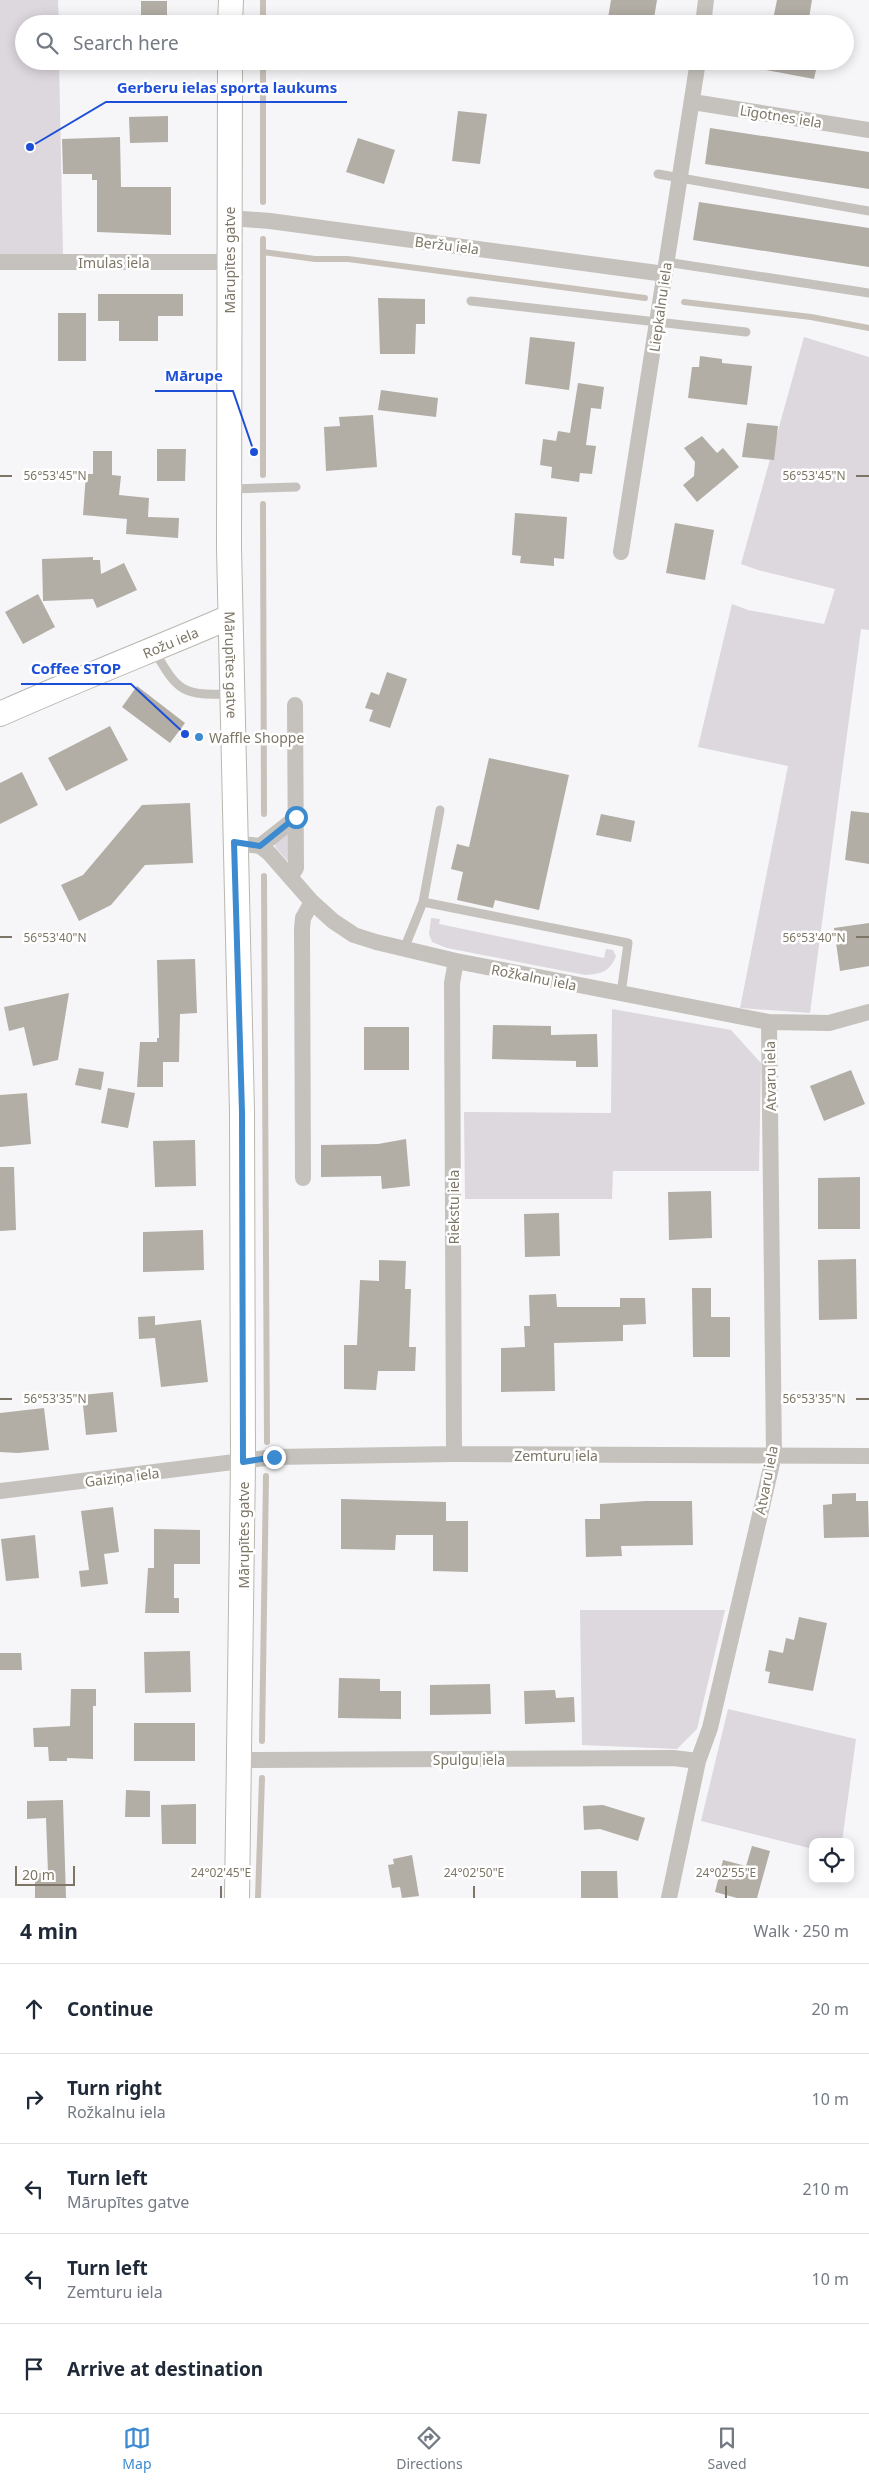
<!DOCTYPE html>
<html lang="en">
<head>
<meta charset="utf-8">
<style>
	body { margin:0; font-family:"Noto Sans",sans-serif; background:#f2f2f3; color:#1f2937 }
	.controls { position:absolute; right:15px; bottom:15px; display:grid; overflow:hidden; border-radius:10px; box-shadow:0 2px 12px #0003 }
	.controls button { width:45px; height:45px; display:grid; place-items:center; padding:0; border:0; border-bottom:1px solid #e0e1e3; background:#fff; color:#1f2937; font:25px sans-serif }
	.scale { position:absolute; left:15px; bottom:12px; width:60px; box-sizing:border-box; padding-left:5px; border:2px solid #7d7666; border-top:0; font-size:14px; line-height:18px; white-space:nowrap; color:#7d7666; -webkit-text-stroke:4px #fff; paint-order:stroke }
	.stop { position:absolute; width:15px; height:15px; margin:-11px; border:4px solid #3c8bd1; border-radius:50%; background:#fff }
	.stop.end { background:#3c8bd1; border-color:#fff; box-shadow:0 1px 5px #0008 }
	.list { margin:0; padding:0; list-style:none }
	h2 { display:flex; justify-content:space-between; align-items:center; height:65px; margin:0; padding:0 20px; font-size:21px }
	h2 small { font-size:16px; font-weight:400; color:#747a83 }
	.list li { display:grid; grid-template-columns:32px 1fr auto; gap:15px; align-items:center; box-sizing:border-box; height:90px; padding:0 20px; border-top:1px solid #e0e1e3 }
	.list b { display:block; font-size:19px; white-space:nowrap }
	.list p { margin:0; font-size:16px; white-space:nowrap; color:#747a83 }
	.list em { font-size:16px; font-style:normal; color:#747a83 }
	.icon { flex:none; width:28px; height:28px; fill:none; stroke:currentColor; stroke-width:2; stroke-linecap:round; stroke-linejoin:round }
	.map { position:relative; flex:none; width:869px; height:1898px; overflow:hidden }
	.search { position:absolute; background:#fff; box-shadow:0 2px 12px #0003; left:15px; right:15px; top:15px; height:55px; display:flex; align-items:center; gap:12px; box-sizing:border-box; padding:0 18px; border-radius:28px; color:#747a83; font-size:19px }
	.sheet { height:515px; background:#fff }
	nav { display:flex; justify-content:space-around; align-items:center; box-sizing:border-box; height:70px; border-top:1px solid #e0e1e3; background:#fff; font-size:14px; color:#747a83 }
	nav a { display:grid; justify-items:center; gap:2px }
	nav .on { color:#3c8bd1 }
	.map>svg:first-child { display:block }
</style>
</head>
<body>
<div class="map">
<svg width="869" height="1898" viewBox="0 0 869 1898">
	<rect width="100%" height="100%" fill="#f6f6f8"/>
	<path fill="#ddd7de" d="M0,0h58l1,24h-35v37h35l4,194h-63z
		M804,337l65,20v273l-8,-1 -51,384 -70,-5 48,-242 -90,-19 34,-143 16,6 76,14 11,-35 -77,-19 -17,-6z
		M290,831l3,36 -17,-19 -2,-6z
		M431,918l9,1 -1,5 165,34 2,-9 7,1 3,6c-6,16 -15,18 -31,19l-138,-27 -15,-6 -3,-8z
		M612,1009l119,21 30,33 -2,108h-146l-1,28h-147l-1,-87 147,1z
		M580,1610h145l-28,119 -20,20 -95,-4z
		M728,1709l128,30 -14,103h-29v7l-112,-28z"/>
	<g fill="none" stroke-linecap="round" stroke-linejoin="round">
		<path stroke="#c8c1b9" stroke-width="6" d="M263,0v24
			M263,61v141
			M263,239v236
			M263,252l52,7h33l297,39
			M684,302l127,15 58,11
			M263,504l1,310
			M264,876l3,566
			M262,1741l4,-265
			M258,1898l4,-120"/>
	</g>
	<path fill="#b2ada5" d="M611,0h46l-4,24h-46z
		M777,0h35l-4,24h-36z
		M141,1h26v23h-26z
		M762,61h56l-4,18 -53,-10z
		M458,111l29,3 -7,50 -28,-3z
		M168,116v26l-38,1 -1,-26z
		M710,128l159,24v37l-164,-25z
		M120,137l1,50h50v48l-74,-3v-52h-5v-6h-29l-1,-35z
		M358,138l37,12 -11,34 -38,-12z
		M699,202l170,26v39l-176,-27z
		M98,294h85v22h-25v25h-39v-20h-21z
		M378,298l47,1v25h-9l-1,30h-35z
		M58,313h28v48h-28z
		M530,337l45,5 -6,48 -44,-6z
		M700,356l22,3v4l30,3 -5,39 -59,-7 4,-31h7z
		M578,383l26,4 -3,22 -10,-1 -5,37 10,1 -4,28 -12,-1 -1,9 -28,-4 1,-11 -12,-2 3,-26 13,2 2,-10 12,2z
		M381,390l57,8 -2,19 -58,-7z
		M373,415l4,52 -51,4 -2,-44 16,-1 -1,-9z
		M747,423l31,3 -4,34 -32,-3z
		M702,436l15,17 6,-5 16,19 -42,35 -14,-17 11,-9 1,-14 -11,-14z
		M157,449h29l-1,32h-28z
		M93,451h19v24l9,1 -2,19 30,3 -1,19 31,1 -1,20 -52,-4 1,-15 -44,-4 3,-41h7z
		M515,513l52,4 -3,42 -10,-1v8l-34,-3 1,-7 -9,-1z
		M675,523l39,7 -9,50 -39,-7z
		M93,557v3h7l1,14 23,-11 13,27 -40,18 -4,-9 -50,2 -1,-42z
		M38,594l17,33 -32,17 -18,-32z
		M387,672l20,7 -17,49 -21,-7 4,-11 -8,-2 6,-16 8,3z
		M137,686l48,37 -15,20 -48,-36z
		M110,726l18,34 -62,31 -18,-33z
		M489,758l80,17 -30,135 -44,-10 -2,8 -36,-8 6,-28 -12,-3 6,-25 12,3z
		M22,772l16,33 -38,19v-41z
		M190,803l3,60 -48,2 -34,40 -32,16 -18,-36 22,-10 59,-70z
		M851,811l18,2v51l-24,-4z
		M601,814l34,7 -4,21 -35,-7z
		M869,923v43l-29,5 -6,-43z
		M195,959l2,54 -17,1 -1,48h-16v25h-26l3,-45h17v-4h2l-2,-78z
		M69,993l-11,67 -25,6 -9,-39 -15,4 -5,-24z
		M493,1025l58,1v9l46,-1 1,33h-22v-6l-84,-2z
		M364,1027h45v43h-45z
		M79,1068l25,4 -3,18 -26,-5z
		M851,1070l14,34 -41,17 -14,-35z
		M108,1088l27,5 -7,35 -27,-5z
		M27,1093l4,51 -31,3v-52z
		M406,1139l4,47 -28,3 -1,-13 -60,1v-32l57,-1z
		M195,1140l1,46 -41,1 -2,-46z
		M0,1167h14l2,63 -16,1z
		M860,1177v52h-42v-51z
		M711,1191l1,47 -43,2 -1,-48z
		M559,1213l1,43 -35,1 -1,-43z
		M203,1230l1,40 -61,2v-40z
		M856,1259l1,60 -38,1 -1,-60z
		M379,1260l27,1 -1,28h6l-2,58h7l-1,24h-37l-2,19 -32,-1v-44h13l3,-65 19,1z
		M692,1288h19v29h19v40h-37z
		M556,1294l1,13h63v-9h25l1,26 -23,1v16l-69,2 1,48 -54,1v-44l24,-1 -1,-21h6l-1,-31z
		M155,1316v9l46,-5 7,62 -47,5 -6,-49 -16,1 -1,-22z
		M113,1392l4,40 -31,3 -4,-40z
		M44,1408l5,42 -31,3 -18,-1v-39z
		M856,1493v8h12l1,36 -45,1 -1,-33 9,-1v-10z
		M341,1499l105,3v19h22v51l-35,-1v-36h-37l-1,15 -54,-1z
		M646,1501h46l1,44 -72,1 1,10 -36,1 -1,-38h15v-15z
		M113,1507l6,45 -15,2 4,30 -27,3 -2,-16 10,-1 -8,-59z
		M154,1529l46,1v34h-26v34h5v15h-34l3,-45h6z
		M35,1535l4,43 -33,3 -5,-42z
		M799,1617l28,6 -14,68 -45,-8 2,-11 -5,-1 4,-21 14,3 3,-15 8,2z
		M190,1651l1,41 -46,1 -1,-41z
		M0,1653h21l1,17h-22z
		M339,1678l41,1v12h21v28l-63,-1z
		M490,1684l1,30 -61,1v-30z
		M71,1689h25v17h-3v53l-26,-1v3h-18l-1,-14h-14l-1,-19 37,-2z
		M555,1690l1,8 18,-1 1,25 -50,2 -1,-33z
		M134,1723h61v38h-61z
		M126,1790l24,1v26h-25z
		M63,1800l3,98h-31v-25h13l-2,-55 -19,1v-18z
		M196,1804v40h-34l-1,-39z
		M603,1805l42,13 -7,23 -38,-12 -16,1 -1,-24z
		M752,1846l18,5 -13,47h-20l-22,-6 8,-32 23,6z
		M412,1855l7,41 -17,2 -2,-11 -8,1 -4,-23 6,-1 -1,-5z
		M581,1871h36l1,27h-37z"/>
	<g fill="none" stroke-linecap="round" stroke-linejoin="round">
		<g stroke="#bab7b0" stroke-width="26">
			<g id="secondary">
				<path d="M230,24l1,-24"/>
				<path id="s1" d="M230,61l-1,487 13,564 1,350 -6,436"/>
				<path id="s2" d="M0,714c76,-34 153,-64 230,-97"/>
			</g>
		</g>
		<path stroke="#c5c2bd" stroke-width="9" d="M658,174l211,37
			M666,262l203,31
			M471,301l275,31
			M231,489l65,-2
			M154,650c25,44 29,45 78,44
			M423,902l17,-92
			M404,949l19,-47 205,41 -7,51"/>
		<path stroke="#c5c2bd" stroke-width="16" d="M703,24l3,-24
			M693,102l176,28
			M229,218l41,3 395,53
			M0,262h228
			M621,552l77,-491
			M234,843l26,3 9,7 43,49 21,19 21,14 22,7 80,19 313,61 60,1 40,-11
			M260,846l37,-29
			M290,877l6,-9 -1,-163
			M303,1178l-1,-249 1,-11 9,-16
			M454,1454l-2,-471 4,-22
			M0,1491l274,-34 180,-3 415,2
			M241,1760l432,-2 25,3
			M669,1898l29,-137 12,-33 64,-273 -5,-433"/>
		<use href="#secondary" stroke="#fff" stroke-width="24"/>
	</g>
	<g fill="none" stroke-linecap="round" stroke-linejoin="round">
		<path stroke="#3c8bd1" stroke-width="6" d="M274,1457l-31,5 -1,-350 -8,-270 26,4 36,-29"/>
	</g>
	<path fill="none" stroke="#7d7666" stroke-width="2" d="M0,476h12M856,476h13M0,937h12M856,937h13M0,1399h12M856,1399h13M221,1886v12M474,1886v12M726,1886v12"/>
	<circle fill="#3c8bd1" stroke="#fff" stroke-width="2" cx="199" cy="737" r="5"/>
	<g text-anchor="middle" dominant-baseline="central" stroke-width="5" stroke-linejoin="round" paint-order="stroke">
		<g font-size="14" fill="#7d7666" stroke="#fff">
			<text transform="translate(781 116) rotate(9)">Līgotnes iela</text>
			<text transform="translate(447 245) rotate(7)">Beržu iela</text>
			<text transform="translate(229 260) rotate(-90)">Mārupītes gatve</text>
			<text x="114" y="262">Imulas iela</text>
			<text transform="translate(660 307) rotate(-82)">Liepkalnu iela</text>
			<text stroke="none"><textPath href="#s2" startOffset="185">Rožu iela</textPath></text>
			<text stroke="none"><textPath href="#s1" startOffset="604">Mārupītes gatve</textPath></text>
			<text transform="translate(534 977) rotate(11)">Rožkalnu iela</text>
			<text transform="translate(770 1076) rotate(-91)">Atvaru iela</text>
			<text transform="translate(453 1207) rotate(-90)">Riekstu iela</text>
			<text x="556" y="1455">Zemturu iela</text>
			<text transform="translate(122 1477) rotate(-7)">Gaiziņa iela</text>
			<text transform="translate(766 1480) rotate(-79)">Atvaru iela</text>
			<text transform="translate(243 1535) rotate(-90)">Mārupītes gatve</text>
			<text x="469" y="1759">Spulgu iela</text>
		</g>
		<g font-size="14" fill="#7d7666" stroke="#fff" text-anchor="start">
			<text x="209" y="737">Waffle Shoppe</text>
		</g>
	</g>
	<g font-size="12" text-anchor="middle" fill="#7d7666" stroke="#fff" stroke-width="5" stroke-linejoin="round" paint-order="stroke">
		<text x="55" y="480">56°53'45"N</text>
		<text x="814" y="480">56°53'45"N</text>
		<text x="55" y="942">56°53'40"N</text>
		<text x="814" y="942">56°53'40"N</text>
		<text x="55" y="1403">56°53'35"N</text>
		<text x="814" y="1403">56°53'35"N</text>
		<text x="221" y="1877">24°02'45"E</text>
		<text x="474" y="1877">24°02'50"E</text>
		<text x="726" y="1877">24°02'55"E</text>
	</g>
	<path fill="none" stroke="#1d4ed8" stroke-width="2" d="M30 147L106 102H347M254 452L233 391H155M185 734L131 684H21"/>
	<g fill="#1d4ed8" stroke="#fff" stroke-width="2">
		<circle cx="30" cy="147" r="5"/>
		<circle cx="254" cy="452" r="5"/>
		<circle cx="185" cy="734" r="5"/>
	</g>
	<g font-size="15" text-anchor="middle" font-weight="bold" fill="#1d4ed8" stroke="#fff" stroke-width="5" stroke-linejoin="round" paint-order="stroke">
		<text x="227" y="93">Gerberu ielas sporta laukums</text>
		<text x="194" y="381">Mārupe</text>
		<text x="76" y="674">Coffee STOP</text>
	</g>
</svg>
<div class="controls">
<button><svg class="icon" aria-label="locate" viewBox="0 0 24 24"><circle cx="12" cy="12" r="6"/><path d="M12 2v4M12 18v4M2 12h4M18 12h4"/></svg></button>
</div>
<div class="scale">20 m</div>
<div class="stop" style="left:296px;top:817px"></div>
<div class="stop end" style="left:274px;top:1457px"></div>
<div class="search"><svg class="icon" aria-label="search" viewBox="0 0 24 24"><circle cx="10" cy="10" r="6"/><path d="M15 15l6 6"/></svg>Search here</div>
</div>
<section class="sheet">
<h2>4 min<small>Walk · 250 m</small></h2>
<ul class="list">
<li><svg class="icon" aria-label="ahead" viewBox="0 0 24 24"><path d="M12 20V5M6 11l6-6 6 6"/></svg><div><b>Continue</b></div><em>20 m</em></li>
<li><svg class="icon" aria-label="right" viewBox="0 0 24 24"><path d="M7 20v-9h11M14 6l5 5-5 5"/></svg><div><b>Turn right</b><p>Rožkalnu iela</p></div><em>10 m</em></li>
<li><svg class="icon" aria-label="left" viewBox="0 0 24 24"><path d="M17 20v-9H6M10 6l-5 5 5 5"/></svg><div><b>Turn left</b><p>Mārupītes gatve</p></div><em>210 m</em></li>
<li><svg class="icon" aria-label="left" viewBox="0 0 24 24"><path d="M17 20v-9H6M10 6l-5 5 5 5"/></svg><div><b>Turn left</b><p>Zemturu iela</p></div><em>10 m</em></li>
<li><svg class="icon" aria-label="arrive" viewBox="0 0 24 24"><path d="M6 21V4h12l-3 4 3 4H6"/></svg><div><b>Arrive at destination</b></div></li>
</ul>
</section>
<nav>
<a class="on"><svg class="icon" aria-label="map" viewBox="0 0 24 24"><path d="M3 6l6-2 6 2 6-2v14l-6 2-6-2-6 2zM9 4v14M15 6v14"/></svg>Map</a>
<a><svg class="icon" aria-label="directions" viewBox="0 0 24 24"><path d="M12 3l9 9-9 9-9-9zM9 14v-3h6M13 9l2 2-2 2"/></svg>Directions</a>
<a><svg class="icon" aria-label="saved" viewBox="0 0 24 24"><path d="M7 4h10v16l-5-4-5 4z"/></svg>Saved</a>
</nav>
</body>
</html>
